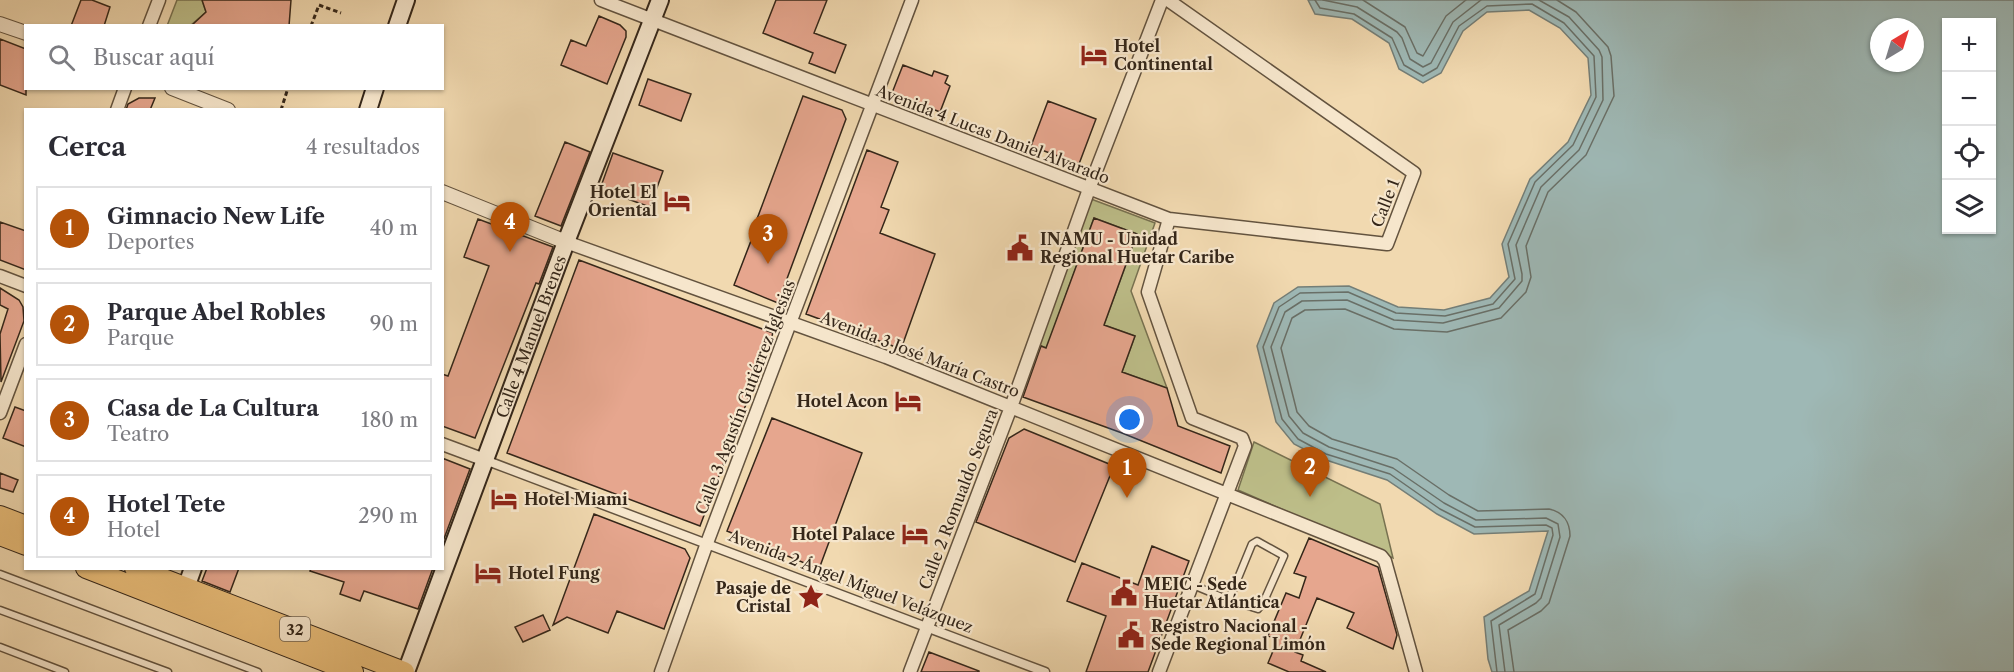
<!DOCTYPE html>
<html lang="es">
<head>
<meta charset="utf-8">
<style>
	body { margin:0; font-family:"Libre Caslon Text",serif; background:#f7f7f7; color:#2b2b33 }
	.controls { position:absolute; right:18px; top:18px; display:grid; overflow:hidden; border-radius:0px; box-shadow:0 2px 4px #0004 }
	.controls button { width:54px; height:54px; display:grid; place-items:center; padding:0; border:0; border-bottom:2px solid #e1e1e2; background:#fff; color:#2b2b33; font:30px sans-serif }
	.compass { position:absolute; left:1870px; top:18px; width:54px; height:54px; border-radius:50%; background:#fff; box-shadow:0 2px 4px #0004; rotate:38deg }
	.you { position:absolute; left:1130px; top:420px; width:21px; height:21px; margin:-15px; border:4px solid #fff; border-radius:50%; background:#1a73e8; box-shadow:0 0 0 9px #1a73e833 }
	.badge { display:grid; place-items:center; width:39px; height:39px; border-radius:50%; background:#b45309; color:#fff; font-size:20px; font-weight:700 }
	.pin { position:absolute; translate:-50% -50px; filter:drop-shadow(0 2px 3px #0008) }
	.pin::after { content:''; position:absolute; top:32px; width:21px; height:18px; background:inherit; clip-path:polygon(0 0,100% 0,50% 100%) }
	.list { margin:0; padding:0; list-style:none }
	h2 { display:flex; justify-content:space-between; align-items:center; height:78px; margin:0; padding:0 24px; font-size:26px }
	h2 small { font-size:20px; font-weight:400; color:#7c7c81 }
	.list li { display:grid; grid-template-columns:39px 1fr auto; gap:18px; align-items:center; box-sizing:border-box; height:84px; margin:0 12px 12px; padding:0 12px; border:2px solid #e1e1e2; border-radius:0px }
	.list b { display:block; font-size:22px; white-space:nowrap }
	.list p { margin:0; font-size:20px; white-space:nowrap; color:#7c7c81 }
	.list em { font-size:20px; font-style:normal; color:#7c7c81 }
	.icon { flex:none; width:33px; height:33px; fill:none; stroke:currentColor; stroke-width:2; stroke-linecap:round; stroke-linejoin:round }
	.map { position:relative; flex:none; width:2014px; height:672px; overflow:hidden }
	.search { position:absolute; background:#fff; box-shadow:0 2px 4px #0004; left:24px; top:24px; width:420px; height:66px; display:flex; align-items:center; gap:15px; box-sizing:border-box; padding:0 21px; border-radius:0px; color:#7c7c81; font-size:22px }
	.panel { position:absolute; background:#fff; box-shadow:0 2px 4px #0004; left:24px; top:108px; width:420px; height:462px; border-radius:0px }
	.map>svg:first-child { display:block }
</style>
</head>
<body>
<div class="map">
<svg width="2014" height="672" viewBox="0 0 2014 672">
	<rect width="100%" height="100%" fill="#f1d9b0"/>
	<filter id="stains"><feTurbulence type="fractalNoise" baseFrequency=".00333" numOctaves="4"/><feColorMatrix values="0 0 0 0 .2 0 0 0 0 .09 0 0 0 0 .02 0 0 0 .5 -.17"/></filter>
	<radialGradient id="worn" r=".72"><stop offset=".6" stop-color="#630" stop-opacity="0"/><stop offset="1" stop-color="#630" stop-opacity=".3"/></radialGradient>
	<path fill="#bdbe89" stroke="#787251" stroke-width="1.5" d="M177,0h25l4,12 -15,13 -24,1z
		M1091,199l64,24 -24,68 36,97 -45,-16 13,-36 -31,-11 33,-91 -43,-16 -44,121 23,20 -34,-14z
		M1254,442l126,62 13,54 -155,-68z"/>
	<path fill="#9eb8b5" stroke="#747e77" stroke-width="1.5" fill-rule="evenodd" d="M1308,0h706v672h-522l-4,-13 -4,-42 45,-26 19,-60 -74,3 -37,-20 -50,-34 -64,-21 -29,-15 -18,-22 -19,-76 17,-43 24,-16 51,-1 49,21 46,3 46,-12 19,-21 -7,-33 28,-65 38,-37 23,-47 -3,-37 -28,-30 -31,-18 -42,2 -24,19 -22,42 -18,10 -24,-14 -10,-26 -37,-24 -37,-5zM1946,22h46v208h-46zM1879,27h36v36h-36z"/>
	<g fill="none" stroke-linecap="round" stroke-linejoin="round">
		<path stroke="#696f67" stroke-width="1.5" d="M1315,0l5,8 34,6 38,24 12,27 19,11 14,-8 22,-42 28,-20 45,-2 32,19 30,33 2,41 -23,48 -38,37 -27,62 7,35 -22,25 -48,12 -49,-3 -48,-21 -48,1 -21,14 -16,40 19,72 16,20 28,15 64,20 50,35 35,18 71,-2 6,3 1,7 -18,59 -44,27 6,51
			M1323,0l34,7 40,25 5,6 8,21 13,8 8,-4 22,-41 28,-22
			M1363,0l42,27 12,26 6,3 23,-40 20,-16
			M1505,672l-6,-47 37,-22 5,-5 19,-61 -2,-13 -12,-6 -70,2 -32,-17 -51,-35 -64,-21 -26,-14 -14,-17 -18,-69 14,-35 17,-11 45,-1 47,20 49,3 56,-15 23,-27v-7l-6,-29 25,-58 38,-37 24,-50 -1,-43 -3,-7 -30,-33 -30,-17
			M1514,672l-6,-42 33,-19 8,-8 21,-67c0,-14 -7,-24 -21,-27l-71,2 -29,-16 -52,-36 -65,-20 -23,-13 -12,-14 -16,-64 11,-30 13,-8 40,-1 49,20 53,3 54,-14 25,-26 5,-15 -5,-31 22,-54 38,-37 28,-59 -3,-40 -3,-9 -32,-35 -19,-12"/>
	</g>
	<path fill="#e6a68e" stroke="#342619" stroke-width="1.5" d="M81,0h11l18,7 -6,19h-33z
		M202,0h89l-2,26h-98l15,-14z
		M776,0h51l-13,33 32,12 -11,28 -26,-10 4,-10 -50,-20z
		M599,16l21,9 6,6v6l-19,47 -46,-19 10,-25 15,6z
		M0,39l26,10v46l-26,-10z
		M903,65l29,11 2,-5 14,5 -3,7 5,3 -10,26 -48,-19z
		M648,79l43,15 -10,27 -42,-16z
		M803,96l39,14 4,9 -68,184 -44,-18 25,-65 -2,-1z
		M139,98h16l-5,12h-24l2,-6z
		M1048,101l48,18 -17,45 -48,-18z
		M565,142l25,10 -29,74 -26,-10z
		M867,150l31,12 -17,45 8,3 -9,23 55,21 -34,95 -95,-35z
		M613,153l50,18 -13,36 -50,-18z
		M1094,218l43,16 -33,91 31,11 -13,36 45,16 11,38 52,20 -9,27 -99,-40 -99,-36 18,-51 5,2z
		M478,219l75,28 -14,37 -3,-1 -61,155 -33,-12v-52l6,2 41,-110 -25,-9z
		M0,222l26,9v39l-26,-10z
		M579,260l194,73 -73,193 -193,-73z
		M0,288l19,12 4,7 1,14 -23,61 -1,-48 8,-25 -8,-4z
		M15,407l11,4v36l-23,-9z
		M772,418l90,35 -43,116 -92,-38z
		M1024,429l90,37 -39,96 -99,-40 33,-84z
		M442,458l28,11 -28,75z
		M0,473l18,7 -5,12 -13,-4z
		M594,514l91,35 5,9 -26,71 -47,-18 -9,22 -41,-16 -14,8z
		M1309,538l69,29 19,68 -4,14 -46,-21 7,-15 -37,-15 -22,54 8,3 -2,6 25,11h-37l-21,-9 10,-24 -10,-3 18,-43 13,5 7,-21 -12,-4z
		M1152,546l37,15 -41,111h-62l20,-56 -39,-15 15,-38 56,22z
		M207,568h32l-9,24 -28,-11z
		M311,568h122l-15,41 -54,-18 -4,10 -20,-7 4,-12 -34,-11z
		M543,615l7,15 -27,12 -8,-15z
		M929,652l50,19v1h-58z"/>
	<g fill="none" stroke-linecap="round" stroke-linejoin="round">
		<g stroke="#63533f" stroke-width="9">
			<path id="service" d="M0,574l258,98
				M1193,585l36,15 29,9 6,-8 20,-45 -27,-15 -5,3 -23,56
				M0,610l168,62
				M0,647l65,25"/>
		</g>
		<g stroke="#63533f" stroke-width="11">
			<path id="pedestrian" d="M485,460l560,212"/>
		</g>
		<g stroke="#63533f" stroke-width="15">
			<path id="minor" d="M601,0l568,219 218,25 27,-71 -246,-173
				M149,26l10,-26
				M117,110l8,-22
				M566,242l320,115 495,199 4,5 31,111
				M0,276l26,10
				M0,413l26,-69
				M442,444l43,16
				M661,672l46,-129 205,-543
				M910,672l101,-265 78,-218 73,-189
				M1159,672l86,-226 -3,-8 -50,-20 -44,-126 21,-73"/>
		</g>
		<g stroke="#63533f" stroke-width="16">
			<path id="tertiary" d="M0,24l26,9
				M172,88l56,22
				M442,192l124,50"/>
		</g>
		<g stroke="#342619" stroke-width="20">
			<g id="secondary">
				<path d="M397,26l9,-26"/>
				<path d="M368,110l7,-22"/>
				<path d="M182,599l11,-31"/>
				<path id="s1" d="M406,672l160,-430 94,-242"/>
			</g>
		</g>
		<g stroke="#342619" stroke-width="22">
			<path id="trunk" d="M0,516l26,10
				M0,535l26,10
				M86,568l267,104
				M135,568l269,104"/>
		</g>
		<path stroke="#342619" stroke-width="3" stroke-dasharray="4.5 3" stroke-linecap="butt" d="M311,26l8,-21 22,8
			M281,110l7,-22"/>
		<use href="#service" stroke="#f6e6cc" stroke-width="6"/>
		<use href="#pedestrian" stroke="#f6e6cc" stroke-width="8"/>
		<use href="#minor" stroke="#f6e6cc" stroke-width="12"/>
		<use href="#tertiary" stroke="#f6e6cc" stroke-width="14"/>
		<use href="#secondary" stroke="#f6e6cc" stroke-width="16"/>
		<use href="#trunk" stroke="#e8bc78" stroke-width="20"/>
	</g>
	<defs>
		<g id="hotel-bare" transform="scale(2.07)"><path d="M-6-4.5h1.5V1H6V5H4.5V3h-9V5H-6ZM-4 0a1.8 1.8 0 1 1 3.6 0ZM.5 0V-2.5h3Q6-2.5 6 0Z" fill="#8f2418" stroke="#f6e6cc" stroke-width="2.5" paint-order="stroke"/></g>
		<g id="civic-bare" transform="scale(2.07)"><path d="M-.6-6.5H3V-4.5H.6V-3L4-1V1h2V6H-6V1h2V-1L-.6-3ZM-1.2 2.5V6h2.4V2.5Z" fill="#8f2418" stroke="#f6e6cc" stroke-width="2.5" paint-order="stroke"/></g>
		<g id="sight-bare" transform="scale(2.07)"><path d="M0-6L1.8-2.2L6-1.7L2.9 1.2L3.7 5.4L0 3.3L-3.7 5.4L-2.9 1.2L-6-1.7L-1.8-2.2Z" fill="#8f2418" stroke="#f6e6cc" stroke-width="2.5" paint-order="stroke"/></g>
	</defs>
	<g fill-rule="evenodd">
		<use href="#hotel-bare" x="1094" y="55"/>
		<use href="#hotel-bare" x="677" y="201"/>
		<use href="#civic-bare" x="1020" y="248"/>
		<use href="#hotel-bare" x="908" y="401"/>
		<use href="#hotel-bare" x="504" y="499"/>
		<use href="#hotel-bare" x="915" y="534"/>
		<use href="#hotel-bare" x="488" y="573"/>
		<use href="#civic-bare" x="1124" y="593"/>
		<use href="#sight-bare" x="811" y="597"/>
		<use href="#civic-bare" x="1131" y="635"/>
	</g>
	<g text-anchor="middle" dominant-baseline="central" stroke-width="4.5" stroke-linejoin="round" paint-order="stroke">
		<rect fill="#f6e6cc" stroke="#6e604f" stroke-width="1.5" x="280" y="617" width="30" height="24" rx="4.5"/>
		<g font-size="15" font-weight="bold" fill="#342619">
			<text x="295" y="629">32</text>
		</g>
		<g font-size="16" font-weight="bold" fill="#342619" stroke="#f6e6cc" text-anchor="start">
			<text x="1114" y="46">Hotel<tspan x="1114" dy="18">Continental</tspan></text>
			<text x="657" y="192" text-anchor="end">Hotel El<tspan x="657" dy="18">Oriental</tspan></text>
			<text x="1040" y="239">INAMU - Unidad<tspan x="1040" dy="18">Regional Huetar Caribe</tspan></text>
			<text x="888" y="401" text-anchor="end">Hotel Acon</text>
			<text x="524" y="499">Hotel Miami</text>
			<text x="895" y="534" text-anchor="end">Hotel Palace</text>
			<text x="508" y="573">Hotel Fung</text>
			<text x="1144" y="584">MEIC - Sede<tspan x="1144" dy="18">Huetar Atlántica</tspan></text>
			<text x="791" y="588" text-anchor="end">Pasaje de<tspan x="791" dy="18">Cristal</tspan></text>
			<text x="1151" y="626">Registro Nacional -<tspan x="1151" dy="18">Sede Regional Limón</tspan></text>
		</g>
		<g font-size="16" fill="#342619" stroke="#f6e6cc">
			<text transform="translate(993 134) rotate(21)">Avenida 4 Lucas Daniel Alvarado</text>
			<text transform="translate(1385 203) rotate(-69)">Calle 1</text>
			<text stroke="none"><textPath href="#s1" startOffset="358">Calle 4 Manuel Brenes</textPath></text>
			<text transform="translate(920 354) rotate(21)">Avenida 3 José María Castro</text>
			<text transform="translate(745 397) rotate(-69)">Calle 3 Agustín Gutiérrez Iglesias</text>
			<text transform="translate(958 499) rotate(-69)">Calle 2 Romualdo Segura</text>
			<text transform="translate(851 581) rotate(21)">Avenida 2 Ángel Miguel Velázquez</text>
		</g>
	</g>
	<rect width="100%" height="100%" filter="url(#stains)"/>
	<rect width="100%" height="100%" fill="url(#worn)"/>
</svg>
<div class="controls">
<button>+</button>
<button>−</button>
<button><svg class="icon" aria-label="locate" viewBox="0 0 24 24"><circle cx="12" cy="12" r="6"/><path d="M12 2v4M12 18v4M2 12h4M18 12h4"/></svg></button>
<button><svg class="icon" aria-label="layers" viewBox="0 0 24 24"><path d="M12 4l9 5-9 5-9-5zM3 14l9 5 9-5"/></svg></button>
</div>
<svg class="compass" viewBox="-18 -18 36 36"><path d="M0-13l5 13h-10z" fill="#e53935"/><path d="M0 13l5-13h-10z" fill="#7c7c81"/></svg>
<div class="you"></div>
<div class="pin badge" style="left:1127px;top:498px">1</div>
<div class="pin badge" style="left:1310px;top:497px">2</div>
<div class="pin badge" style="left:768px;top:264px">3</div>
<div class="pin badge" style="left:510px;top:252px">4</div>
<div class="search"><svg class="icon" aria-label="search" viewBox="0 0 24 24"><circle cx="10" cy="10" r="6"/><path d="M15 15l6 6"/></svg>Buscar aquí</div>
<section class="panel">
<h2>Cerca<small>4 resultados</small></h2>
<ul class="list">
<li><span class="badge">1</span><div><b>Gimnacio New Life</b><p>Deportes</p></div><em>40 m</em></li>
<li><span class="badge">2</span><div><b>Parque Abel Robles</b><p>Parque</p></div><em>90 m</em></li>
<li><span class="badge">3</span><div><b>Casa de La Cultura</b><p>Teatro</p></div><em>180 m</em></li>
<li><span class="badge">4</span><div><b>Hotel Tete</b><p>Hotel</p></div><em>290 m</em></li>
</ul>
</section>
</div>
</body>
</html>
